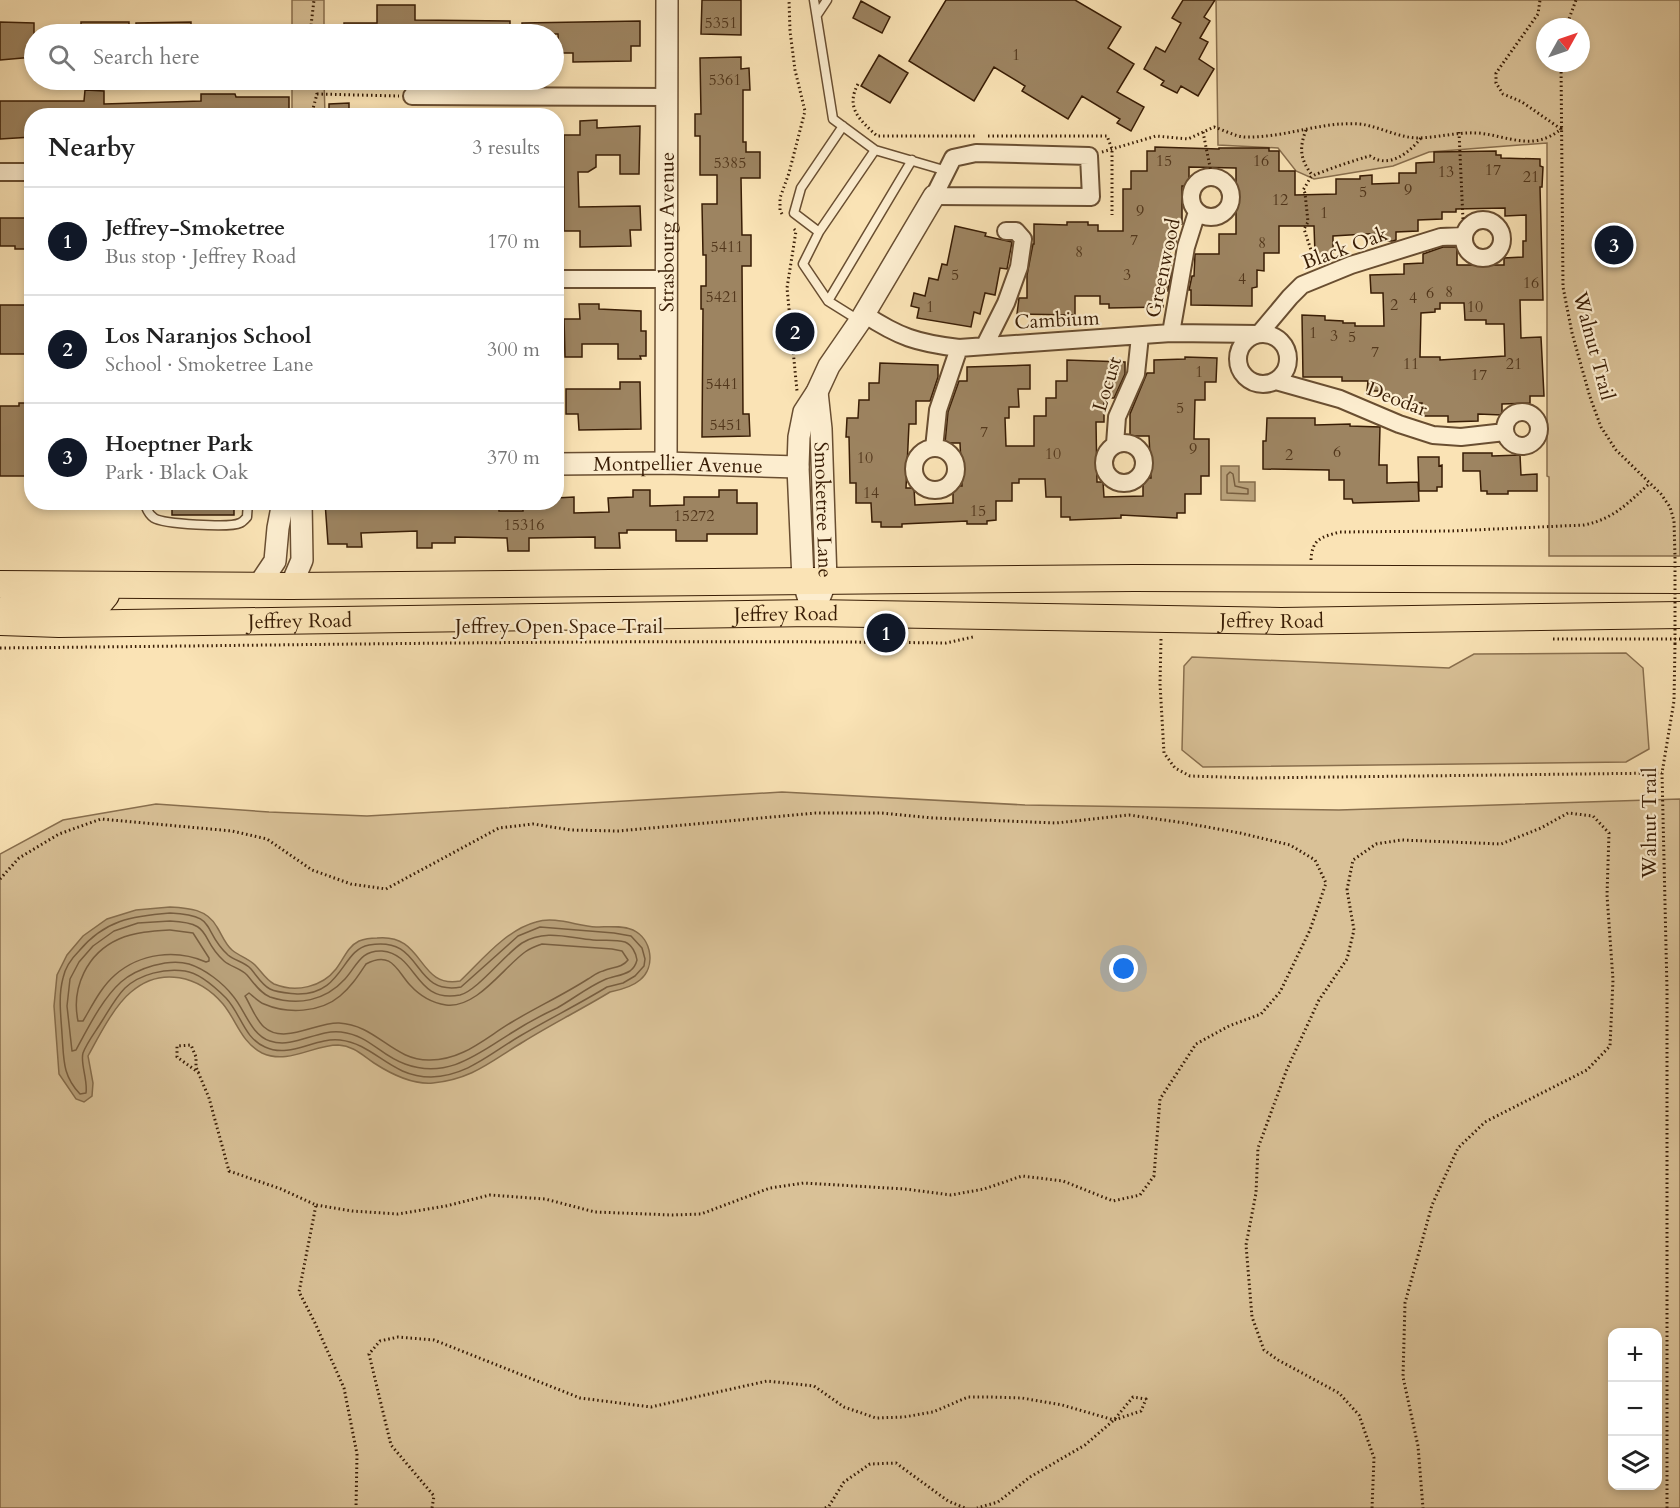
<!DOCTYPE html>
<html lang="en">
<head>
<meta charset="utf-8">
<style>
	body { margin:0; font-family:Cardo,serif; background:#f2f2f2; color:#222 }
	.controls { position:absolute; right:18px; bottom:18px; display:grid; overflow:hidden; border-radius:12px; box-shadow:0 3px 9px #0003 }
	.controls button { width:54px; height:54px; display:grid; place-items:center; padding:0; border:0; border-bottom:2px solid #e0e0e0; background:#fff; color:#222; font:30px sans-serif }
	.compass { position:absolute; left:1536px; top:18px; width:54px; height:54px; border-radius:50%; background:#fff; box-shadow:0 3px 9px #0003; rotate:50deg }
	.you { position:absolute; left:1124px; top:969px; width:21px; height:21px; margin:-15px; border:4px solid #fff; border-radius:50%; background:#1a73e8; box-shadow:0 0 0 9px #1a73e833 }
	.badge { display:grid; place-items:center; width:39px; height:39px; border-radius:50%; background:#111827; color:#fff; font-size:20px; font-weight:700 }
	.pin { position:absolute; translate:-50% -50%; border:3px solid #fff; box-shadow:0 2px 6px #0006 }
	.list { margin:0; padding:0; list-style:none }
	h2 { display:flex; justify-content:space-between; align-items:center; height:78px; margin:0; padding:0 24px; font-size:26px }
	h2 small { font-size:20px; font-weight:400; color:#767676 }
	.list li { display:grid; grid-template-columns:39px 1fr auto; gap:18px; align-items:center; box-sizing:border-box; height:108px; padding:0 24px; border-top:2px solid #e0e0e0 }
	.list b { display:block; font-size:22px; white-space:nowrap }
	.list p { margin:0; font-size:20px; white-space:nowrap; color:#767676 }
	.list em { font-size:20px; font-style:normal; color:#767676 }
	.icon { flex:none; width:33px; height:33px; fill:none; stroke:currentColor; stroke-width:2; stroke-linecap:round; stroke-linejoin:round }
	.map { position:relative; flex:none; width:1680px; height:1508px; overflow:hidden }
	.search { position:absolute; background:#fff; box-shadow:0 3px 9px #0003; left:24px; top:24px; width:540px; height:66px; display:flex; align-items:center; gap:15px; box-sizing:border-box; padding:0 21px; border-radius:33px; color:#767676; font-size:22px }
	.panel { position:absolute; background:#fff; box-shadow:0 3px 9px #0003; left:24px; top:108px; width:540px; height:402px; border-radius:24px }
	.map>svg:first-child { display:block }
</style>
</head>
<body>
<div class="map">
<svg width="1680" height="1508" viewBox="0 0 1680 1508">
	<rect width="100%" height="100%" fill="#fae3b5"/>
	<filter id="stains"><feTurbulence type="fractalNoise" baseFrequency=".00333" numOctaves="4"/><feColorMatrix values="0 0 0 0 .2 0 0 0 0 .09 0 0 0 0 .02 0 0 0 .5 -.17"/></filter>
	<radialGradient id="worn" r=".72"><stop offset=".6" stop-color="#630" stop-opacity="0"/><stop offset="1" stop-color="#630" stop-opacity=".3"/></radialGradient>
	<path fill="#d9c197" stroke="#896f4e" stroke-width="1.5" fill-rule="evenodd" d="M292,0h32v34h-32z
		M1216,0h464v556h-131v-79l-2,-1v-333l-118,9 -36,14 -79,13 -18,-8 -18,-23 -60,-3zM1545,27h36v36h-36z
		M292,80h32l1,35h-33z
		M1626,653l17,15 6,81 -23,13 -423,5 -21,-17 2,-84 8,-9 257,11 25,-14z
		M782,792l243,13 314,5 341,-11v709h-1680v-654l63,-34 93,-16 113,8 98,4zM1612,1332h46v154h-46z"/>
	<path fill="#b8a079" stroke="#856c4b" stroke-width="1.5" d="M1221,466h18v16h16v19l-34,-1z
		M170,907c19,1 37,2 47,20 5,8 8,17 15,23 7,6 16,8 23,15 6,6 11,15 19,19 22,9 48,3 62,-15 8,-10 11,-22 23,-28 5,-2 13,-3 18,-3 48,-5 40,51 83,43 22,-21 46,-51 76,-59 19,-6 41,4 60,5 12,0 25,-2 37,3 19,9 23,37 7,50 -8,7 -20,10 -30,12 -28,17 -58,32 -87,50 -32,19 -50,37 -90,41 -21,2 -42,-9 -59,-20 -12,-8 -20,-17 -36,-18 -25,0 -50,20 -76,8 -21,-11 -25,-32 -39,-49 -24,-28 -62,-38 -92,-12 -17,14 -32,44 -43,64l5,27 -1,13 -8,6 -8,-3 -17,-25 -5,-68 3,-31 10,-20 16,-19 24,-17 29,-9z"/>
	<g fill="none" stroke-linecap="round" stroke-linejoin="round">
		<path stroke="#785e3f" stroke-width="1.5" d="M1230,472l3,2 2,12 13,3v5l-21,-1v-18z
			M170,913c49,2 31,17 58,42 7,6 17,7 23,14 6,7 11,16 19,20 8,4 19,4 27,5 46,1 44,-44 72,-49 56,-10 41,51 92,42l57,-51 22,-9 74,6 17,3 11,12 3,11 -1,7 -9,10 -12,7 -16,4c-28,17 -58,32 -87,49 -29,17 -53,40 -89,41 -41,0 -56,-33 -91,-37 -25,-3 -50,19 -75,7 -21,-9 -24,-33 -39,-49 -10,-10 -26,-25 -41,-27 -20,-3 -45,3 -60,17 -9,9 -16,22 -23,33 -6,10 -15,21 -19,32 -3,10 5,27 3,40l-6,1c-18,-19 -16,-35 -18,-60 -1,-18 -4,-37 1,-56 2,-10 9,-20 16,-27 26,-31 53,-35 91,-38z
			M170,921c45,2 28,17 54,40 7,6 16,7 23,14 7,8 13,18 23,22 28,9 55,4 75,-18 12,-13 15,-29 37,-28 36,3 32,53 78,44 17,-4 45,-41 62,-52 23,-14 47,-5 71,-3 10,1 21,-1 32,2 7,3 11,11 12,18 -1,4 -3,8 -7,11 -8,5 -17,5 -26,9 -16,7 -31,19 -47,28 -15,7 -30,15 -44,24 -34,21 -65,48 -108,32 -26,-9 -34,-28 -64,-32 -24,-3 -47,17 -71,9 -19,-6 -25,-31 -37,-45 -10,-13 -28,-27 -44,-32 -20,-6 -52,4 -68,18 -19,17 -33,46 -45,68l-4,1 -5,-45 3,-27 9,-17 14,-16 21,-15 24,-8z
			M170,930l23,3 16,25v3l-3,1c-30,-13 -66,-9 -91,13 -14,12 -23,31 -32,46h-5c-7,-33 9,-68 41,-82 16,-7 34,-8 51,-9z
			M542,944l70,5 10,2 6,9c-6,8 -16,7 -25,11 -5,1 -10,5 -15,8 -25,16 -51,28 -76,43 -27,16 -49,38 -82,38 -37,1 -53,-35 -91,-37 -23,-1 -55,22 -75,4 -8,-7 -13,-21 -19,-31l4,-3c5,4 10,9 15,11 23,10 56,9 76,-8 11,-9 18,-20 26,-32 26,-14 31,7 44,21 10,11 22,18 36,20 30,4 57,-37 79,-53 5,-4 11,-6 17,-8z"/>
	</g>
	<path fill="#9d8461" stroke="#391d05" stroke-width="1.5" fill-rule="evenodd" d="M702,0h39v35l-40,-1z
		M946,0h129l46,27 -13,21 26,16 -17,28 27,15 -13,24 -14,-8 3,-4 -38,-23 -14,23 -46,-28 3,-5 -31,-19 -20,34 -65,-40z
		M1183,0h32l-11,17 6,4 -10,17 8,4 -9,17 15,10 -16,27 -17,-10 -4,7 -16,-8 3,-4 -20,-12 12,-22 9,5 16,-29 -9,-5z
		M861,1l29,16 -8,16 -29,-15z
		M377,5h38v15l95,1v13h-166v-11h33z
		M640,21v25h-9v15l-58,1v-9h-14l-1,-19h-36v-11z
		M0,22l34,1v34l-34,3z
		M81,22h48v12h-48z
		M191,22v12h-55v-11z
		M879,55l29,18 -18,30 -29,-17z
		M741,57v12l8,-1 1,22h-7v52h3v10h14v26h-19l1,57h9v31h-9l1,148h6l1,22 -48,1 1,-128h-2v-23h5v-31h-3l-1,-51h15v-29h-17v-39h-5v-22h6l-1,-56z
		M85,90l19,1v13l97,-3v-7h34l1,3h53v19h-257v21l-32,2v-38h84z
		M349,103v13h-20v-12z
		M597,120v8l43,-2 -1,48h-19v-19h-24v12l-8,5h-10l1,35 61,-1 1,24h-11l1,16 -51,1v-16h-16v-96h16v-14z
		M1155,147l64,2v-1h50v3h10v20h16v24l41,-1v-15h24v-3l12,-1v9l27,-1v-10h17v-10l18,-1v-10l62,-1v4h5v3l39,1v7l3,1 -1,20h-2l3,113h-23l1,38 20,-1 3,59h-14v7l-28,1v11l-24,-1v7l-30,1v-6h-27l1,-13h-18v-4l-22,-1v-7h-15l1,-10h-26v-4h-39l-1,-62 23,1v4l18,1v2h12v3h29l-1,-33h-12l-1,-18 34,-1v-10l19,-1v-9l20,-7h14v18h47v-7l19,-1v-16h3v-26l-21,1v-8l-49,1v3h-14v7l-24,1v11l-22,1v8l-3,1h-11v-8l-49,3v18h-18l-1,-28h-35v27h-15v18l-7,-1v17l-5,1v18l-61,-1v-15h-2l3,-14h2l1,-22h24v-20h17v-66l-47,-1v19h-7v38h-6v21h-6l1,29 -3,17h-5v16l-54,1v-4h-9v-8h-25v19l-58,-1 2,-16h8v-23l6,-31h1v-20l33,1v-3h21v3h10v6h25v-42h8v-18h16v-20h8zM1440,303h24l1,17h21v4h18l1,32 -65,4v-3h-20l1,-44 14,-1v-3h5z
		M0,218h32v31h-17v-3h-15z
		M955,226l31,7 -1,3 27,6 -5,27 -7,-1 -5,27 -10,-2 -5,21 -6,-2 -3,15 -54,-9 2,-10 -8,-2 3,-13 11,3 4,-18 9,2 4,-16 5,1z
		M579,304h20v5l42,2v20h5v25h-6l1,3h-23v-15h-36v13h-17l-1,-38h16z
		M0,305h32v49h-32z
		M1185,357l32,1 -1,24h-11v18h-10l-1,39h15v37h-8v18h-16v19h-8v5l-56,-3v3l-51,2v-3h-9v-20h-15l-1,-18h-26v4h-7v18h-16v19l-9,1v3h-20v-3l-65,3v3h-21v-5h-9l-1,-19h-15v-20h-6l-1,-46h-3l1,-19h11l1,-18h10v-17h10l1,-20 58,2v12l-8,24h-14v23h-7l-3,64h8l1,17 38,-2v-17h9l-2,-43h-15l3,-31 11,-31h8v-14l63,-2v24h-12l1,18h-10v11h-4l1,28h28v-30h12v-18h10v-17h11v-21l58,2v12l-11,24h-10v24h-8l1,60h6l1,15 39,-1v-18h8l-2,-42h-19v-22l17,-41h7v-13l31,-1z
		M620,382h20l1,47 -62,1 -1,-16h-12v-25h54z
		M19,403h13v73h-32v-70h19z
		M1267,418h48v7l35,-1v2l30,1 -1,38h8v18l31,-1 1,19 -66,2 -1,-4h-8v-19h-15v-10l-66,-1v-28h3z
		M1463,453h29v3l28,-1 1,20 16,-1v17h-29v3h-21v-3h-6l-1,-20h-17z
		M1418,457h21v9l3,-1v22h-5v4h-18z
		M633,490h17v16l34,-1v-8h35v-7h18v13h20v31h-50v7h-31v-11h-49v3h-8l1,15h-25v-11l-66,1v13h-21l-1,-13 -52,-1v6h-23v5h-15v-17l-56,2 1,14h-15v-3h-19l-3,-42h174v9h24v-9h33v-4l18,-1v16l35,-1 -1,-14 25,-1z
		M172,502h62v13h-62z"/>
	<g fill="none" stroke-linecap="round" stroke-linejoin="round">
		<g stroke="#694e31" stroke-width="11">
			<path id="service" d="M814,0l19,119 42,31
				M817,15l10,-15
				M819,232l-25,-19 7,-25 42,-62
				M828,301l84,-141
				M860,321l-32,-20 -25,-37 16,-32 56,-82 72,21
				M144,502c2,6 5,13 10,16 9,6 76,10 86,5 3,-1 5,-4 7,-6l1,-15"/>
		</g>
		<g stroke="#694e31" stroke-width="20">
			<path id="minor" d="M412,96l256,1
				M976,153l113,3 2,41 -157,-1 19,-38z
				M0,172h32
				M1191 197a20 20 0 1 1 40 0a20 20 0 1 1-40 0Z
				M1464 239a19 19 0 1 1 38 0a19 19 0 1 1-38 0Z
				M556,279h112
				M864,314c35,23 53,29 95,34l212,-15 88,1 31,-37 12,-12 49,-20 90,-28 23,-1
				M1171,333l15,-86 11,-35
				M1238 359a25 25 0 1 1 50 0a25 25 0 1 1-50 0Z
				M985,345l21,-42 13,-36 4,-28 -7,-8h-10
				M1276,381l64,18 59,25 34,11 28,2 44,-5
				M1505 429a17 17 0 1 1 34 0a17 17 0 1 1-34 0Z
				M1104 463a20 20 0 1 1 40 0a20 20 0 1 1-40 0Z
				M1115,444l2,-27 19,-43 4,-38
				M914 469a21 21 0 1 1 42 0a21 21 0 1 1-42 0Z
				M934,448l4,-38 21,-62"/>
		</g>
		<g stroke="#694e31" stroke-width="24">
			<g id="tertiary">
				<path id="s1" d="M817,392l4,37 5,152 -6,15"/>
				<path id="s2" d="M666,463l1,-463"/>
				<path id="s3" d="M556,464l110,-1 132,4"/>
				<path d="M259,585l16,-24 3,-33 5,-26"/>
				<path d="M291,586l11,-26 -1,-58"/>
				<path d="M813,613l-10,-33 -5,-113 1,-30 5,-25 13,-20 12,-26 31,-45 74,-125"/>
			</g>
		</g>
		<g stroke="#391d05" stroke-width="28">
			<g id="primary">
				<path d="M0,584l291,2 843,-8 546,2"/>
				<path d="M3,610l8,-3 90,-6 5,-6v-6"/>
				<path id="s4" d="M0,622l59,2 754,-11 468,8 399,-6"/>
			</g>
		</g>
		<path stroke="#391d05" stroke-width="3" stroke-dasharray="1.5 3" stroke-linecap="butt" d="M1566,27l10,-27
			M310,34l4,-34
			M1561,63l2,224 9,46 18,64 11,30 15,23 45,44 9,13 4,14 1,35
			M858,84c-13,24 2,36 19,52h98
			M317,94l82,2
			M311,116l6,-22 -2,-14
			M1306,130c-7,18 -6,29 6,45
			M1203,132l9,45
			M1459,132l4,88
			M988,136h119l5,13v66
			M1102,152l54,-16 32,3 26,-12c10,3 20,9 30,10 33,1 63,-10 95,-13 8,0 19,-1 27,1 18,4 35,13 53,13 21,-1 39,-6 59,-5 31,3 55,19 83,-4l-39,-27 -19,-8 -7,-11v-10l42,-59 2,-14
			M782,214l-2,-4v-12l9,-25 16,-62 -10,-41 -5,-39 -1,-31
			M794,229l2,2 -9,57 10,103
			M1315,262l-11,-33 4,-7 -3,-29 -2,-3c3,-4 5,-9 8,-13 5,-4 50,-19 59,-21 19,13 39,-3 51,-18
			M1311,560c1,-21 10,-23 29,-28l111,-1 133,-6c30,-6 44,-22 66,-42
			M1161,639l-1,45 4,69 11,15 15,8 63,2 409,-5
			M1553,639h127
			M0,648c315,-3 631,-9 946,-5l27,-6
			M0,879l19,-21 40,-24 42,-15 131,12 35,8 45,31 39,14 35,5 113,-61 34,-4 38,6 47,1 198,-18h65l52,5 123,5 73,-8 56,8 55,10 50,12 25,15 11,23 -16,47 -30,62 -19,22 -32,12 -33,18 -36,55 -6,77 -14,19 -27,6 -50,-20 -41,-5 -38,13 -33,6 -46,-6 -101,-6 -34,5 -69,26 -29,1 -77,-3 -50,-13 -55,-4 -44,11 -48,8 -46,-3 -36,-6
			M199,1073l-22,-16v-11l14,-1 5,12v10l13,31 20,73 52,18 35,16 -17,87 16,31 29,65 13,66 -1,54
			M432,1508l2,-12 -43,-51 -22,-91 11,-13 18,-4 36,3 146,58 71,9 116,-26 47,5 30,21 32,11 28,-1 29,-5 35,-15h23l31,1 40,7 52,15 27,-9 5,-12 -13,-2 -19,23 -29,25 -55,32 -32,25 -21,6
			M825,1508l4,-2 15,-24 26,-18 26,-1 52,38 17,7
			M1372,1508l2,-50 -15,-43 -20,-22 -61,-33 -14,-10 -12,-33 -6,-72 10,-52 2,-45 29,-79 32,-69 28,-41 7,-29 -7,-40 6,-30 23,-16 25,-4 100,4 40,-16 27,-15 25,3 16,17 -2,62 6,85 -3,66 -23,24 -102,52 -27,26 -26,57 -27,98 -2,74 15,69 5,62
			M1667,1508v-518l-5,-217 12,-72 1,-57"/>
		<use href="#service" stroke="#fcedcf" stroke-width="8"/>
		<use href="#minor" stroke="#fcedcf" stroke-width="16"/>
		<use href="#tertiary" stroke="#fcedcf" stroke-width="21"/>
		<use href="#primary" stroke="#fae3b5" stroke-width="26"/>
		<path stroke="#391d05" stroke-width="3" stroke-dasharray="1.5 3" stroke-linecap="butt" d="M1675,644v-88"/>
	</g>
	<g text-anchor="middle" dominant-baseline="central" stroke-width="4.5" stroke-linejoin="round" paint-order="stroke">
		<g font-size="16" fill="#52371c">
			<text x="721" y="23">5351</text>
			<text x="1016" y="55">1</text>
			<text x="725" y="80">5361</text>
			<text x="1164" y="161">15</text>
			<text x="1261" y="161">16</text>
			<text x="730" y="163">5385</text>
			<text x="1493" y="170">17</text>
			<text x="1446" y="172">13</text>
			<text x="1531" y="177">21</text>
			<text x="1408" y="190">9</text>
			<text x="1363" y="192">5</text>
			<text x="1280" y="200">12</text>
			<text x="1140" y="211">9</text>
			<text x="1324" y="213">1</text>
			<text x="1134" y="240">7</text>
			<text x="1262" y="243">8</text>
			<text x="727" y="247">5411</text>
			<text x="1079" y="252">8</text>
			<text x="955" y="275">5</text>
			<text x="1127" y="275">3</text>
			<text x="1242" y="279">4</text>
			<text x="1531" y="283">16</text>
			<text x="1449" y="292">8</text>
			<text x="1430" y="293">6</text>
			<text x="722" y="297">5421</text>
			<text x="1413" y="298">4</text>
			<text x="1394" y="305">2</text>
			<text x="930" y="307">1</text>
			<text x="1475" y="307">10</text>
			<text x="1313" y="333">1</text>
			<text x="1334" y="336">3</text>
			<text x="1352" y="337">5</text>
			<text x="1375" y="352">7</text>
			<text x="1411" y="364">11</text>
			<text x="1514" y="364">21</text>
			<text x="1199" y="372">1</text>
			<text x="1479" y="375">17</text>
			<text x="722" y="384">5441</text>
			<text x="1180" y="408">5</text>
			<text x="726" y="425">5451</text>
			<text x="984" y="432">7</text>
			<text x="1193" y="449">9</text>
			<text x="1337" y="452">6</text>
			<text x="1053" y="454">10</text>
			<text x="1289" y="455">2</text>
			<text x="865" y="458">10</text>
			<text x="871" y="493">14</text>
			<text x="978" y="511">15</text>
			<text x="694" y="516">15272</text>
			<text x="524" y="525">15316</text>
		</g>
		<g font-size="20" fill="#391d05" stroke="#fcedcf">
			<text stroke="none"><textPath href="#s2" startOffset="231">Strasbourg Avenue</textPath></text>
			<text transform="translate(1345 248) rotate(-20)">Black Oak</text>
			<text transform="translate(1163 268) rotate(-78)">Greenwood</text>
			<text transform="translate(1057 320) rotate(-3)">Cambium</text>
			<text transform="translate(1594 346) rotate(75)">Walnut Trail</text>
			<text transform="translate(1107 384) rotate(-73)">Locust</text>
			<text transform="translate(1397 399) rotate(21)">Deodar</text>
			<text stroke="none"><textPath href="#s3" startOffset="122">Montpellier Avenue</textPath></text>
			<text stroke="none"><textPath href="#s1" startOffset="118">Smoketree Lane</textPath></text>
			<text stroke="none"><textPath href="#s4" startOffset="786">Jeffrey Road</textPath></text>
			<text stroke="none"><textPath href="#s4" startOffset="300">Jeffrey Road</textPath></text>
			<text stroke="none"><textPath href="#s4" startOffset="1272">Jeffrey Road</textPath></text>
			<text x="559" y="626">Jeffrey Open Space Trail</text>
			<text transform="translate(1649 823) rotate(-90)">Walnut Trail</text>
		</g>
	</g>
	<rect width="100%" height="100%" filter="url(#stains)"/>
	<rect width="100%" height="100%" fill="url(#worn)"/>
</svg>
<div class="controls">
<button>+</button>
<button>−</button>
<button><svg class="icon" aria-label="layers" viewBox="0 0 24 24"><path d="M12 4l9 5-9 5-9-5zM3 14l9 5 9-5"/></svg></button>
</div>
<svg class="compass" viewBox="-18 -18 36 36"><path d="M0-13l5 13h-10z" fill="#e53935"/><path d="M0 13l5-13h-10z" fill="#767676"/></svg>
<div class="you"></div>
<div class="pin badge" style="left:886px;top:633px">1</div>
<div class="pin badge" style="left:795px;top:332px">2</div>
<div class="pin badge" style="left:1614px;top:245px">3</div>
<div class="search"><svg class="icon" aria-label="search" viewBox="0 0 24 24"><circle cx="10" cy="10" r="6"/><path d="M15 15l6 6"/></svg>Search here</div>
<section class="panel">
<h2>Nearby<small>3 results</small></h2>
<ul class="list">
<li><span class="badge">1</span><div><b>Jeffrey-Smoketree</b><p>Bus stop · Jeffrey Road</p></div><em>170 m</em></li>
<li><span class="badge">2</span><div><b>Los Naranjos School</b><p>School · Smoketree Lane</p></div><em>300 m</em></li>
<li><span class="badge">3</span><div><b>Hoeptner Park</b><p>Park · Black Oak</p></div><em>370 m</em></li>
</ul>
</section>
</div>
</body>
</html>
